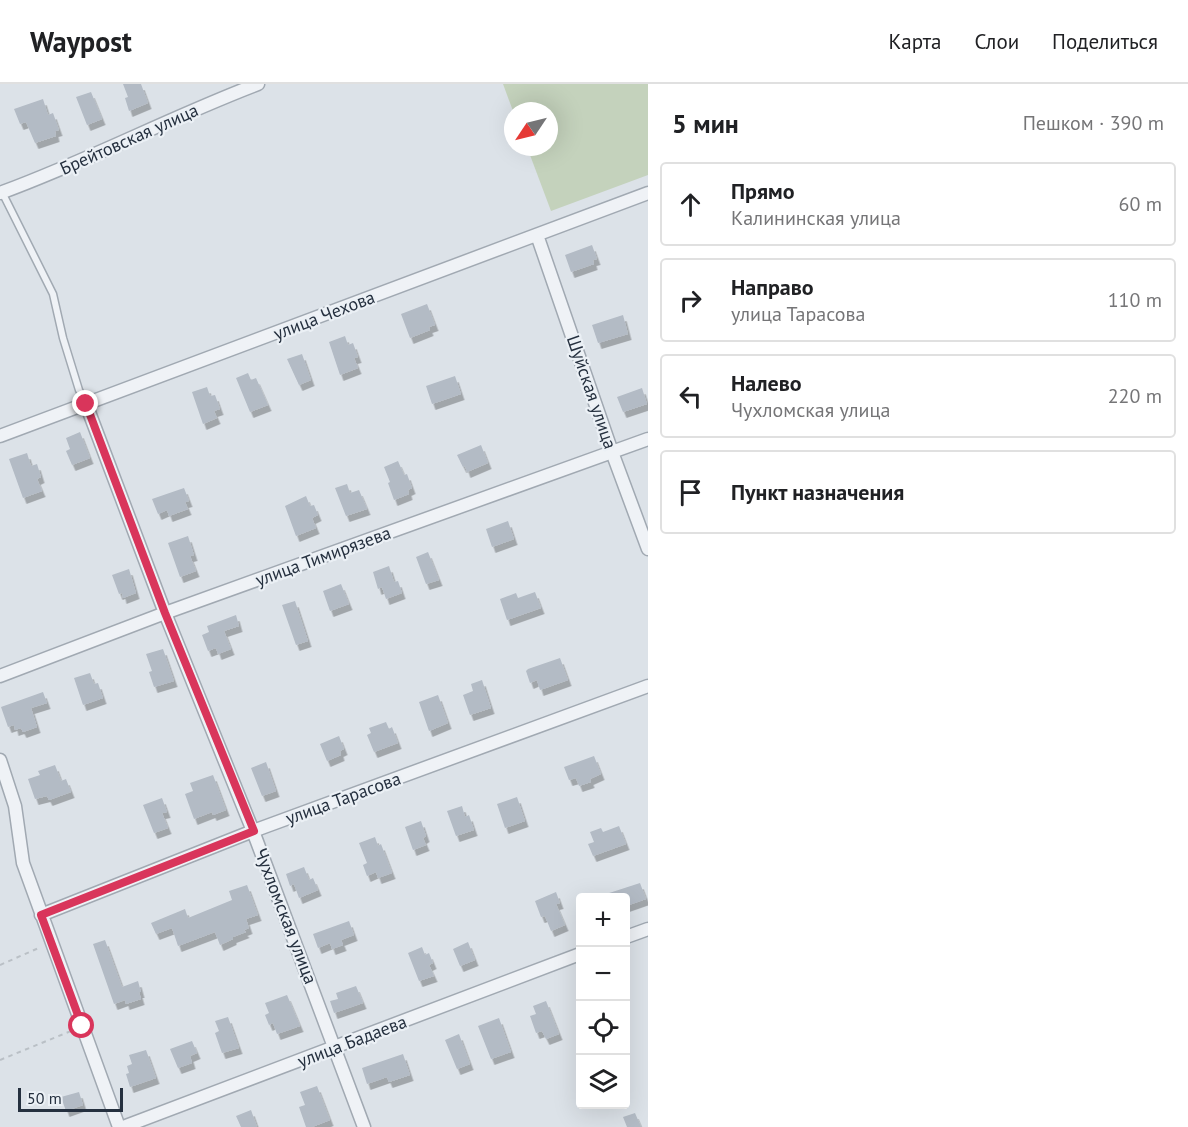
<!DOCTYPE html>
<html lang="ru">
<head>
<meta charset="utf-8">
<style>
	body { margin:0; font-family:"PT Sans",sans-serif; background:#f6f6f6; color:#202124 }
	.controls { position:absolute; right:18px; bottom:18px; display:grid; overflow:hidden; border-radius:6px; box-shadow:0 6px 24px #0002 }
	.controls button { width:54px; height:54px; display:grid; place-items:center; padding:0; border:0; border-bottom:2px solid #e0e0e0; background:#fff; color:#202124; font:30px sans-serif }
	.compass { position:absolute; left:504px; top:18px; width:54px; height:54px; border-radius:50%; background:#fff; box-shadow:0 6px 24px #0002; rotate:235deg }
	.scale { position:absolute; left:18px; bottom:15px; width:105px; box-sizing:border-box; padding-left:6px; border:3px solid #25303f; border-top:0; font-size:16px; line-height:21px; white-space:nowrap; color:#25303f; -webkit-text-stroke:4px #ebf0f5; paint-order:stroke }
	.stop { position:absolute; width:18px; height:18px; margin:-14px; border:4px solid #d9355b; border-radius:50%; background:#fff }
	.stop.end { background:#d9355b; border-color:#fff; box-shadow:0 2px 6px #0008 }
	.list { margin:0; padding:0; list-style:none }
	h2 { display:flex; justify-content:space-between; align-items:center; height:78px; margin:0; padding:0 24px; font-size:26px }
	h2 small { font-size:20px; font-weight:400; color:#757577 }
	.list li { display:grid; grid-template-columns:39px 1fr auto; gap:18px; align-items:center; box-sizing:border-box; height:84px; margin:0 12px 12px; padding:0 12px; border:2px solid #e0e0e0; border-radius:6px }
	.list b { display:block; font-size:22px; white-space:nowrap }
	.list p { margin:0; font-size:20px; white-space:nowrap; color:#757577 }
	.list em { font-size:20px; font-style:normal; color:#757577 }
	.icon { flex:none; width:33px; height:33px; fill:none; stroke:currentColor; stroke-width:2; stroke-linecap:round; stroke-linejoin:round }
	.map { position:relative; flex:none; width:648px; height:1043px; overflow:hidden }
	header { display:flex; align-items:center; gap:36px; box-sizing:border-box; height:84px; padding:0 30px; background:#fff; border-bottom:2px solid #e0e0e0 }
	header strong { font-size:28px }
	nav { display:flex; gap:33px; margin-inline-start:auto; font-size:21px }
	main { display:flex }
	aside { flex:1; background:#fff }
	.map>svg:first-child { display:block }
</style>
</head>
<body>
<header>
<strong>Waypost</strong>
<nav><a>Карта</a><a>Слои</a><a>Поделиться</a></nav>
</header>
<main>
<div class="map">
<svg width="648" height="1043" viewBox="0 0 648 1043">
	<defs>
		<filter id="shadow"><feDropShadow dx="3.5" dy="6" stdDeviation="0" flood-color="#0004"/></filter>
	</defs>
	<rect width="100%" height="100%" fill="#dce2e8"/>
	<path fill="#c4d2bc" d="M503,0h145v91l-97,36 -24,-64h22v-36h-36z"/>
	<path fill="#b3bbc5" filter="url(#shadow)" d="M123,0h18l7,19 -19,8 -4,-13 3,-1z
		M91,8l11,27 -15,6 -11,-28z
		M43,15l5,16 5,-2 6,17 -4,1 1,5 -21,7 -9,-21 -6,2 -6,-15z
		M592,161l5,14 -4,1 1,4 -23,8 -6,-17z
		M427,220l8,21 -6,2 1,3 -20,8 -9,-24z
		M623,231l5,19 -30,9 -6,-18z
		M345,252l3,9 5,-2 5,14 -4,1 4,10 -18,7 -11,-33z
		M302,270l9,26 -12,5 -12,-26z
		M248,289l3,7 5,-2 12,27 -18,7 -14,-34z
		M455,292l6,18 -29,10 -6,-18z
		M207,303l3,9 5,-1 5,14 -6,2 3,7 -14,6 -11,-32z
		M642,304l5,16 -24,8 -6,-15z
		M80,348l10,26 -18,7 -6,-14 4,-2 -4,-11z
		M481,361l7,18 -21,9 -2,-6 -2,1 -6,-12z
		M27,369l4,13 6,-2 4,13 -4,2 5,12 -19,7 -14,-39z
		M398,377l6,14 3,-1 5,14 -4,2 1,4 -15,6 -6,-17 2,-1 -6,-15z
		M347,400l3,9 9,-3 8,19 -21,7 -11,-28z
		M184,404l5,13 -4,1 3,7 -19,7 -2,-6 -9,4 -6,-15z
		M306,412l4,10 4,-1 4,10 -6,3 4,10 -20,8 -11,-30z
		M508,437l6,18 -22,8 -6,-18z
		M188,452l6,19 -4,1 6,15 -16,6 -12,-34z
		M428,468l11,28 -13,4 -10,-27z
		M389,482l5,16 4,-1 4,12 -16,6 -4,-12 -4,2 -5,-17z
		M129,485l7,24 -13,5 -1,-5 -3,1 -7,-19z
		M341,500l8,20 -19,7 -7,-20z
		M535,508l6,16 -34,12 -7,-21 16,-6 2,5z
		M295,517l13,40 -12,4 -14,-40z
		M236,531l3,11 -15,5 7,18 -13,5 -2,-6 -8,3 -6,-16 7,-3 -2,-6z
		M163,565l11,32 -20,6 -5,-15 3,-1 -6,-17z
		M560,574l8,22 -28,10 -3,-10 -7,3 -4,-12 2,-2z
		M90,589l4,11 4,-1 5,15 -20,7 -9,-27z
		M482,596l9,28 -21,7 -7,-20 10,-4 -2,-7z
		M43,608l4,11 -16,5 6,19 -14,5 -2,-4 -6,2 -1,-5 -6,2 -7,-20z
		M438,611l10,28 -19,8 -10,-29z
		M386,638l3,7 3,-2 6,16 -24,9 -7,-17 4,-2 -2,-5z
		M339,652l5,13 -4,2 1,4 -14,6 -7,-17z
		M594,672l7,18 -11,5 1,3 -12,4 -3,-8 -7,2 -5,-13z
		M266,678l10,29 -14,5 -11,-28z
		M55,681l6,16 5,-2 5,13 -22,8 -2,-4 -12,3 -7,-20 12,-4 -2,-4z
		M213,691l13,35 -13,5 -1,-3 -18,7 -9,-25 8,-3 -3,-8z
		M517,713l8,24 -20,7 -8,-24z
		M162,714l5,14 -5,1 6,15 -14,5 -11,-28z
		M462,722l3,11 4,-2 5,15 -18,6 -9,-25z
		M421,737l5,15 -3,2 3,7 -13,5 -8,-23z
		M619,742l7,18 -33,12 -5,-12 6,-2 -4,-10 11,-4 2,4z
		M375,753l3,9 3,-2 11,29 -14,5 -2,-6 -9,4 -4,-11 4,-2 -8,-20z
		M304,783l5,13 4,-2 5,12 -19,8 -5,-14 -4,2 -4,-12z
		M640,799l6,16 -20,7v-9h-23v-2z
		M247,801l11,30 -12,4 3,9 -5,2 2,2 -13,5v2l-13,6 -5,-13 -37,14 -6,-18 -16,6 -5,-11 34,-14 3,9 44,-18 -3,-9z
		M556,808l4,11 -4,1 9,21 -14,6 -6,-15 -4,1 -6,-16z
		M349,837l5,14 -13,5 2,5 -11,4 -2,-6 -12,5 -5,-14z
		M105,856l17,47 16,-6 3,11h-2l2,7 -15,5 -1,-4 -11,4 -21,-60z
		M468,858l7,18 -15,6 -7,-17z
		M422,863l3,8 4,-2 4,10 -4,2 5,11 -15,5 -11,-28z
		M356,902l7,17 -29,10 -4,-12 8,-2 -2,-6z
		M287,911l13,31 -23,8 -4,-11 -4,2 -4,-10 4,-2 -4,-10z
		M546,917l13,33 -13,5 -4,-8 -6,2 -6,-17 6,-2 -3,-8z
		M228,933l11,31 -17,5 -7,-20 4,-2 -4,-10z
		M499,934l12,34 -20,7 -13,-33z
		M459,950l11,30 -13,5 -12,-29z
		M192,957l5,12 -7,3 2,7 -14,5 -8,-19z
		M146,966l10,28 -26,9 -4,-13 3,-1 -2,-7 5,-2 -3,-9z
		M403,970l7,21 -21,7 -2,-5 -20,7 -5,-16z
		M317,1002l13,34 -18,7h-6l-7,-20 6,-2 -5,-13z
		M79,1008l4,13 -17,6 -5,-14z
		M251,1026l6,17h-16l-5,-11z
		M635,1029l6,14h-14l-4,-10z"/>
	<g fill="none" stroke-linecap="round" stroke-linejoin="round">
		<g stroke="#a1a9b2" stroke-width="9">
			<path id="lane" d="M2,108l51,102 10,44 16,52 7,14"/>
		</g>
		<g stroke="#a1a9b2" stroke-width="15">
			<path id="street" d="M0,109c88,-32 171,-76 258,-109
				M537,151l75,217 36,97
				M86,320l79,209 88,218 111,296
				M0,352l648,-243
				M0,592l165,-63 483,-174
				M0,676l15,46 8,57 96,264
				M41,831l212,-84 395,-145
				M626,853l22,-8
				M123,1043l457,-173"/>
		</g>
		<path stroke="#bac0c6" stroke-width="2" stroke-dasharray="4.5 4.5" stroke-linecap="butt" d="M0,881l41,-18
			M0,976l71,-29"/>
		<use href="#lane" stroke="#eff2f6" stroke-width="6"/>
		<use href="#street" stroke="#eff2f6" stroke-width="12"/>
	</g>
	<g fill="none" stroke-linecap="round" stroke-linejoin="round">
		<path stroke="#d9355b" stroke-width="8" d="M82,942l-41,-111 213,-84 -89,-218 -79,-209"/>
	</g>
	<g text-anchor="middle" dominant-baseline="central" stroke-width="4.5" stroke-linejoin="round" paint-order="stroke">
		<g font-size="18" fill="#25303f" stroke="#ebf0f5">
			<text transform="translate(129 55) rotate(-24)">Брейтовская улица</text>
			<text transform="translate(324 231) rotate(-21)">улица Чехова</text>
			<text transform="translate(592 308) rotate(71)">Шуйская улица</text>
			<text transform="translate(323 472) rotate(-20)">улица Тимирязева</text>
			<text transform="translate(343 714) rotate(-20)">улица Тарасова</text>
			<text transform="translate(286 832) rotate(69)">Чухломская улица</text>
			<text transform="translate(352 957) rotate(-21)">улица Бадаева</text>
		</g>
	</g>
</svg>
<div class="controls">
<button>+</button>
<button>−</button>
<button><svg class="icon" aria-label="locate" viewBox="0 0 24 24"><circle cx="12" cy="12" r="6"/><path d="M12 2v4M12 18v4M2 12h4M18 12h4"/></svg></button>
<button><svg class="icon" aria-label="layers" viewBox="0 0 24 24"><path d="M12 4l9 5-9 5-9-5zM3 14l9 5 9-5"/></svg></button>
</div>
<svg class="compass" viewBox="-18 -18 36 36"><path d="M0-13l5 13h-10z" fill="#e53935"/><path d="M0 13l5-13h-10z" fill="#757577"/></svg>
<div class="scale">50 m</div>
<div class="stop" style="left:82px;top:942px"></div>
<div class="stop end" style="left:86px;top:320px"></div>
</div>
<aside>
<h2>5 мин<small>Пешком · 390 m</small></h2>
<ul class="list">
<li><svg class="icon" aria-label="ahead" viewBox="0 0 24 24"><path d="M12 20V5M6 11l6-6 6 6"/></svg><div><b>Прямо</b><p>Калининская улица</p></div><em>60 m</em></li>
<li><svg class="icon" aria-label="right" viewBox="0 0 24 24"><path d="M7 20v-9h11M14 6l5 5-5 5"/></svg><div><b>Направо</b><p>улица Тарасова</p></div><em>110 m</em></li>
<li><svg class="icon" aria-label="left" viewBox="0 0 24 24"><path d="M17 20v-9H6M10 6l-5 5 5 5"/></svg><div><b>Налево</b><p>Чухломская улица</p></div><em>220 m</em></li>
<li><svg class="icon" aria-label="arrive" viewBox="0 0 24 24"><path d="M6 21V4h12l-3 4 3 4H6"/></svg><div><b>Пункт назначения</b></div></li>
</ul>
</aside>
</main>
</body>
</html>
